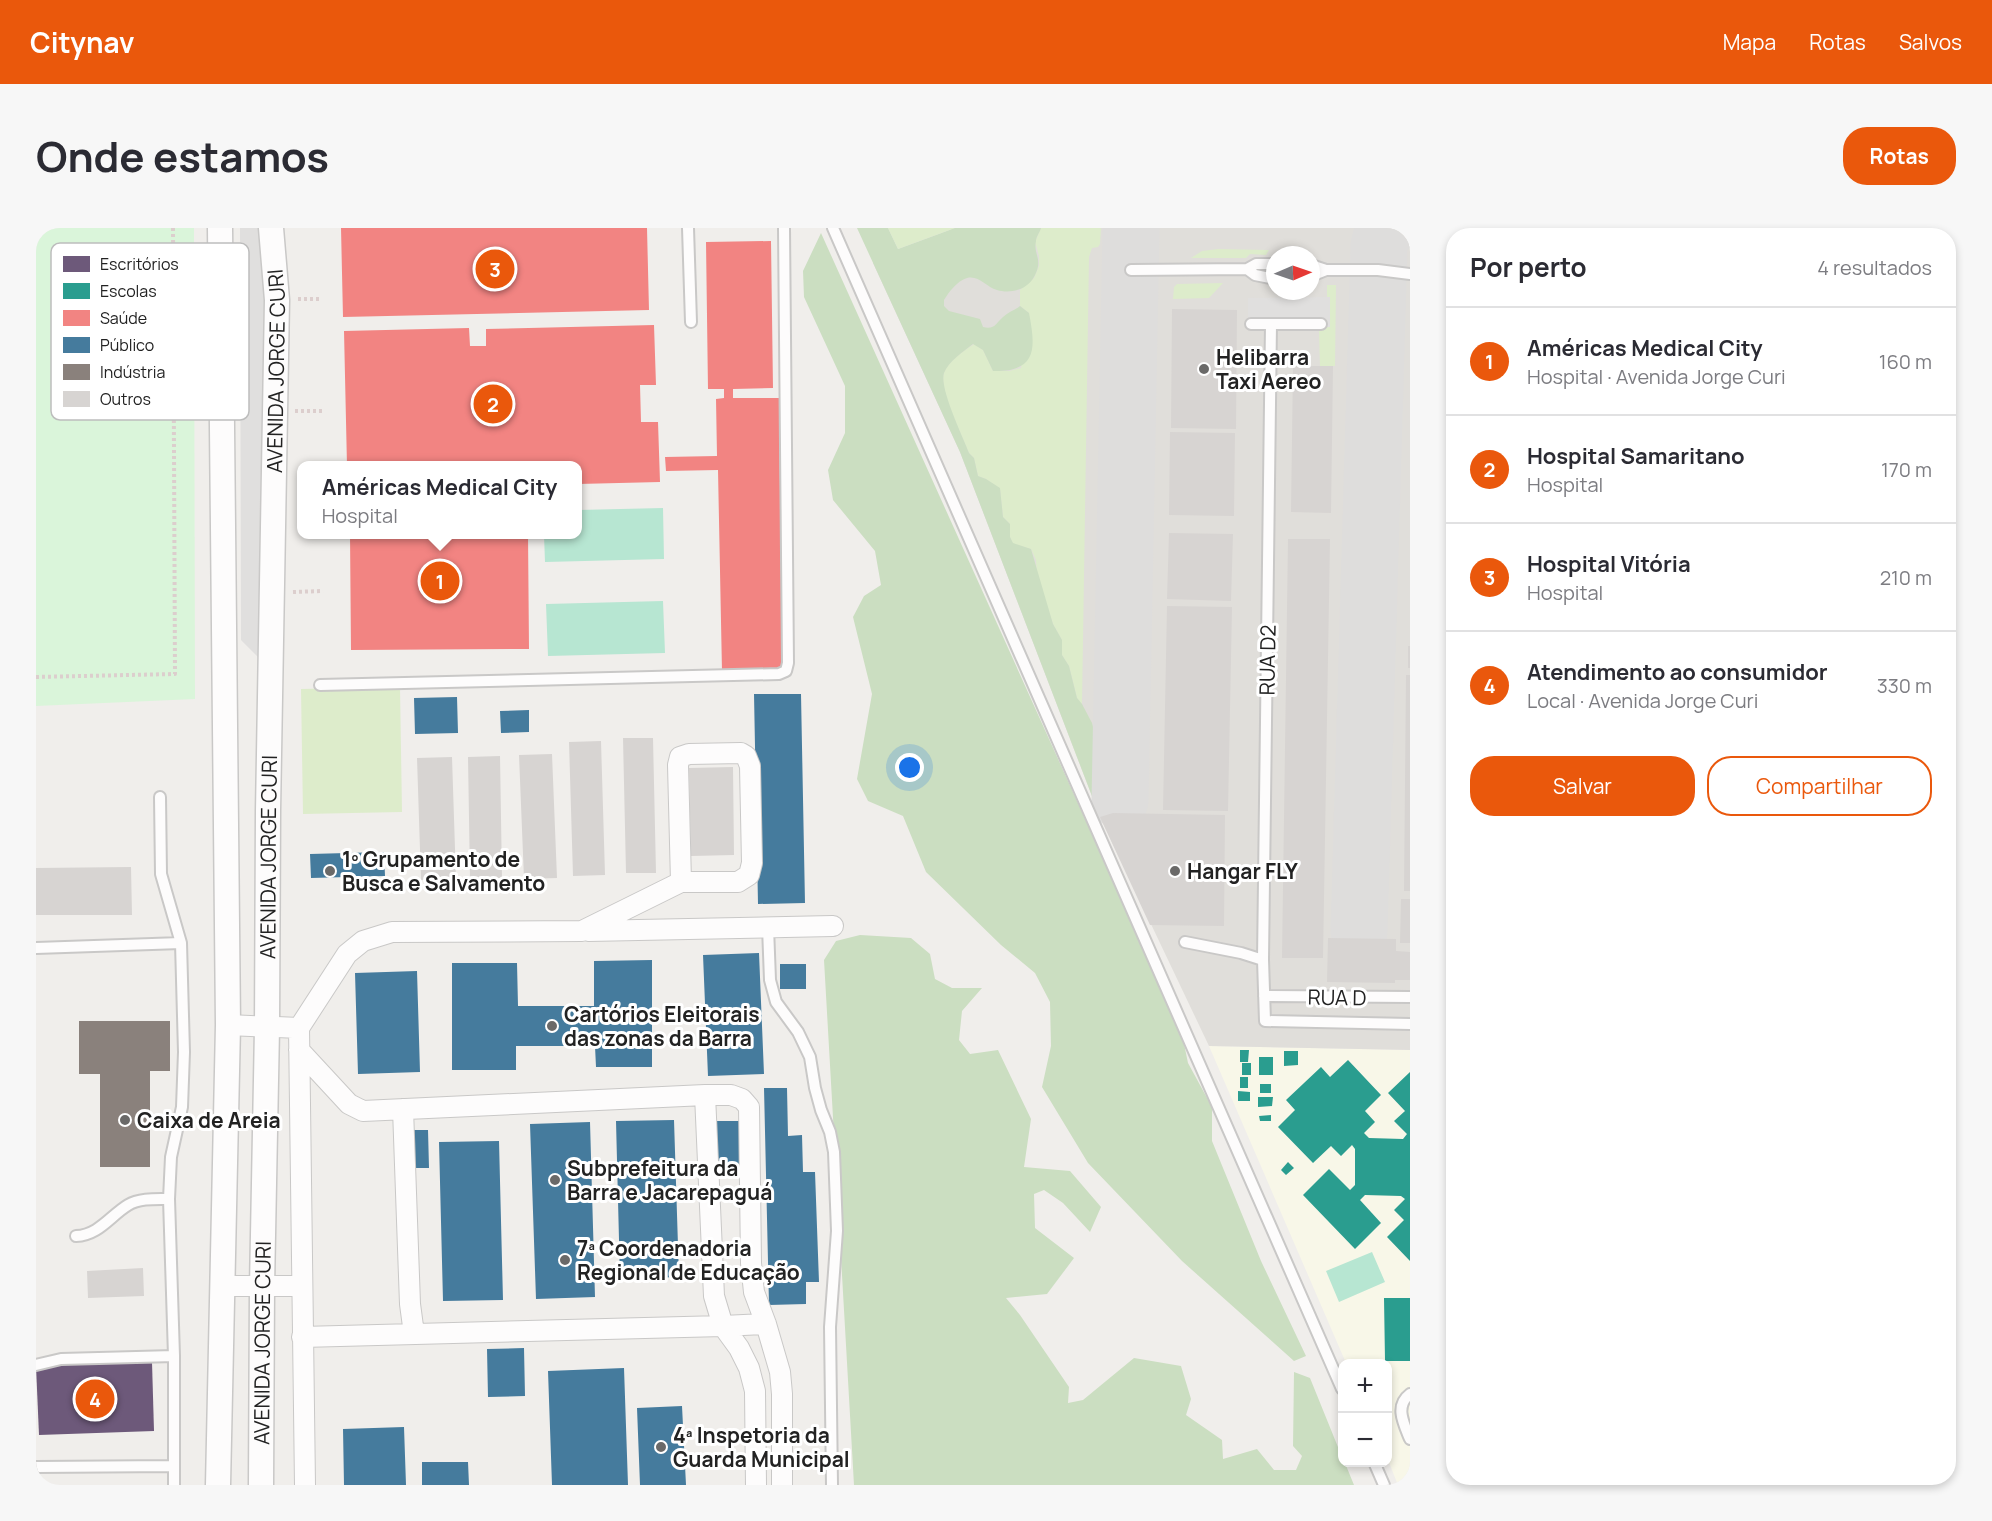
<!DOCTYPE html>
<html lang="pt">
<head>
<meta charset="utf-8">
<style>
	body { margin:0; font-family:Manrope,sans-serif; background:#f7f7f7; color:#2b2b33 }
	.controls { position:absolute; right:18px; bottom:18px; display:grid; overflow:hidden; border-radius:12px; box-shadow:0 3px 9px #0003 }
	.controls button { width:54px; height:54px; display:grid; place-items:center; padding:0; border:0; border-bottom:2px solid #e1e1e2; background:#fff; color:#2b2b33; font:30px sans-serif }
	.compass { position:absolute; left:1230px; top:18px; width:54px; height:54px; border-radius:50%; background:#fff; box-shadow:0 3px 9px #0003; rotate:88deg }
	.you { position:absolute; left:874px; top:540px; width:21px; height:21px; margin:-15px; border:4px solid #fff; border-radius:50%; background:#1a73e8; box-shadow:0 0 0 9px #1a73e833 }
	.badge { display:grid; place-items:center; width:39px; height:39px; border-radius:50%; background:#ea580c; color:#fff; font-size:20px; font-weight:700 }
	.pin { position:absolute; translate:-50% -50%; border:3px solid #fff; box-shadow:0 2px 6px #0006 }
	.popup { position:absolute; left:261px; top:233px; width:285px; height:78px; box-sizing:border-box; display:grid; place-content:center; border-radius:12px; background:#fff; filter:drop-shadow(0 2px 4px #0005); font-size:20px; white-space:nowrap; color:#7c7c81 }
	.popup b { font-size:22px; color:#2b2b33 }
	.popup::after { content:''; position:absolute; left:50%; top:100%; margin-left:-12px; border:12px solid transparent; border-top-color:#fff }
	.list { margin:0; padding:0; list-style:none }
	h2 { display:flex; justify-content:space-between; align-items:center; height:78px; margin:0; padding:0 24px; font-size:26px }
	h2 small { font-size:20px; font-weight:400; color:#7c7c81 }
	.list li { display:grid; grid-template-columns:39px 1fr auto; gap:18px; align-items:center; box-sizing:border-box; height:108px; padding:0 24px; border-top:2px solid #e1e1e2 }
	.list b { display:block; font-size:22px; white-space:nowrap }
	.list p { margin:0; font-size:20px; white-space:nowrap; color:#7c7c81 }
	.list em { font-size:20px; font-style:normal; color:#7c7c81 }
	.actions { display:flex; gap:12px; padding:18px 24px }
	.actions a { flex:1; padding:14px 0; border:2px solid #ea580c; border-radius:24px; text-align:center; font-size:21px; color:#ea580c }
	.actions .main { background:#ea580c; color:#fff }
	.map { position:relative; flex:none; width:1374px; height:1257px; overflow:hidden; border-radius:24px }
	header { display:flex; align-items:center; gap:36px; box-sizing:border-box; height:84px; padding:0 30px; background:#ea580c; color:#fff }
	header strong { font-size:28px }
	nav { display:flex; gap:33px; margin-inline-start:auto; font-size:21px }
	.intro { display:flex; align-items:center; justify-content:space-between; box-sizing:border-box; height:144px; padding:0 36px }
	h1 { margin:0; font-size:42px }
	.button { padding:15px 27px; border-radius:24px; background:#ea580c; color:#fff; font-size:21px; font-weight:700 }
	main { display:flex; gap:36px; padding:0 36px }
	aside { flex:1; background:#fff; border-radius:24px; box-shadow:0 3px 9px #0003 }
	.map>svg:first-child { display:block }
</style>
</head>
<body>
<header>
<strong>Citynav</strong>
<nav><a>Mapa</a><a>Rotas</a><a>Salvos</a></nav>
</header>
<div class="intro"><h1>Onde estamos</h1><a class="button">Rotas</a></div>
<main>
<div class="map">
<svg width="1374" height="1257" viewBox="0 0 1374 1257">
	<rect width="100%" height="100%" fill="#f0eeeb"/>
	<path fill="#f8f7e8" d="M1173,818l201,4v435h-12l-10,-25v-96l-42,-1z"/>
	<path fill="#e0deda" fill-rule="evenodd" d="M919,0h455v822l-201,-4 -109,-229 -140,-365 -87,-189zM1239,27h36v36h-36z"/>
	<path fill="#ddeccb" d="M852,0h67l-57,21z
		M1005,0h60l-1,16 -2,3 -6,1 -3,9 -7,447 -5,-6 -8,-32 -7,-11v-15l-9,-16 -16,-49 -1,-15 -5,-11 -18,-5 -3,-7v-13l-7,-7 -3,-28 -14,-10 -8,-3 -4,-18 -5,-5c-6,-16 -31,-65 -25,-80 4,-12 20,-22 30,-29l9,6 10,21h16l12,-3 8,-55 -9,-7v-16l14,-12 5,-12v-10l-4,-14z
		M1182,21l51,1 -3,5 -16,-1 -4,4h-55l11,-7z
		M1187,55l-14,15 -36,1 1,-12 3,-3z
		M1291,57h9l-1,81h-15l-1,-35 6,-4h5v-30h-3z
		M364,459l2,125 -99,2 -2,-125z"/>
	<path fill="#cbdec1" d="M821,0h31l10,21 57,-21h86c-1,4 -5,9 -5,13 -3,14 8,18 -2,36 -7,13 -24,17 -37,13 -11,-3 -18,-15 -30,-12 -10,3 -18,14 -23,22v6l5,5 31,8 3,8c12,3 13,-4 20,-10 5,-5 12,-7 17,-11l9,7c7,36 8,59 -36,58l-10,-21 -10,-6c-9,7 -25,18 -29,29 -5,15 19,64 25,80l5,5 4,18 8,3 14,9 3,29 7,7v13l3,6 18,6 22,75 9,16v15l7,11 8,32 5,6 10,19 2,8 -1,11 3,9 -2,12 9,13 6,23 -1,2 -6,6 -2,10 -140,-365z
		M785,5l361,801 6,29 24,44v34l49,120 45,95 -12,5 -112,-100 -94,-98 -46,-76 9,-41 -1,-44 -15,-29 -34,-28 -75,-73 -23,-56 -35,-15 -11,-22 15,-85 -19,-77 11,-21 17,-11 -6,-34 -42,-51 -5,-30 17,-37v-47l-41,-89 -1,-26z
		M824,707l51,3 19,16 5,25 17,9h30l-20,23 -3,29 11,14 28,-4 33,69 -7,48 46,4 31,36 -11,25 -27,-29 -19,-13 -10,4 1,34 39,30 -27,36 -41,4 14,17 49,72 -1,16 15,-3 51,-42 47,8 10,33 -5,16 36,25 1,19 34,-10 17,21h22l6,-14 -9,-10 1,-74 16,6 32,79v5l3,1 9,22h-500l-30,-525 12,-19z"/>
	<path fill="#daf5da" d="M0,0h158l1,471 -159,7z"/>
	<path fill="#b7e6d2" d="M627,280l1,51 -119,3 -1,-27 34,-1v-24z
		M627,373l2,52 -117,3 -2,-52z
		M1336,1024l13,30 -46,20 -13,-31z"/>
	<path fill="#e0dfde" d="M204,0h30l-1,440 -28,-28z
		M1294,69v30l-82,1v-30z"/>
	<path fill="#6d597a" d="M116,1134l2,69 -115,4 -3,-69z"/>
	<path fill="#2a9d8f" d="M1204,822h9l-1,12h-8z
		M1248,823h14v14l-14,1z
		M1223,829h14v18h-14z
		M1312,832l33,35 -16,16 10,11 -11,11 5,5 34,1 4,-5 -13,-13 11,-10 -17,-18 22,-21v189l-23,-24 17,-17 -10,-10 11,-11 -4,-3 -36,-1 -5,5 21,23 -26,26 -52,-54 26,-26 21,21 5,-5v-36l-3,-4 -11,11 -10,-10 -18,17 -35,-36 17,-17 -9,-10 35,-33 9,10z
		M1206,835h9v12h-9z
		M1204,849h8v11h-8z
		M1224,856h11v9h-11z
		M1202,863l12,1v9h-12z
		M1222,869h15l-1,9 -14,1z
		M1235,887v6h-11l-1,-5z
		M1252,934l6,6 -8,7 -5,-5z
		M1348,1070h26v63h-25z"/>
	<path fill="#f28482" d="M305,0h306l2,82 -306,7z
		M735,13l2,147 -40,1v9h46l3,272 -60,1 -4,-201 -52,1 -1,-14 52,-1 -1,-57 8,-1v-9h-16l-2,-147z
		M618,97l2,60h-16l1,37h17l2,60 -82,2v-18h-231l-3,-135 125,-3 1,18h16v-17z
		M314,306h178l1,115 -178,1z"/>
	<path fill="#457b9d" d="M718,466h47l4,209 -47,1z
		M421,469l1,36 -43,1 -1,-36z
		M493,482v22l-28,1 -1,-22z
		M348,624l1,24 -74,2 -1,-24z
		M723,725l5,121 -56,2 -5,-121z
		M616,732v107h-56l-1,-21h-79v24h-64v-107h65l1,43h76v-45z
		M744,736h26v25h-26z
		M381,743l3,101 -62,2 -3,-101z
		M728,860h23l1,48 14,-1 1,37h12l4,110h-13v22l-37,1z
		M638,892l5,157 -59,2 -4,-158z
		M675,893h32l1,46 -32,1z
		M554,894l5,175 -59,2 -6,-175z
		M369,902h23l1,38h-23z
		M463,913l4,159 -60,1 -4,-159z
		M488,1120l1,48 -37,1 -1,-48z
		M588,1140l4,117h-76l-4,-114z
		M646,1178l4,79h-46l-3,-77z
		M368,1199l2,58h-62l-1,-56z
		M386,1234h46l1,23h-47z"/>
	<path fill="#8a817c" d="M43,793h91v50h-20v96h-50v-93h-21z"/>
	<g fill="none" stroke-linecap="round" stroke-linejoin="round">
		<path stroke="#dedddc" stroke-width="57" d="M1084,573l11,-573
			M1323,704l20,-686 2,-8 8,-10"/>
	</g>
	<path fill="#d7d4d2" d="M1136,81l65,1 -1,119 -65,-1z
		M1257,138h40l-2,147 -40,-1z
		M1134,204l65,1 -1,83 -65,-1z
		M1133,305l64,1 -2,67 -64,-2z
		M1252,311h42l-7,419h-41z
		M1131,378l65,1 -4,204 -65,-1z
		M1372,418h2v22h-2z
		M1370,447h4v216h-6z
		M587,510h30l3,135h-30z
		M565,513l4,134 -32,1 -4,-134z
		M516,526l5,124 -33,1 -5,-124z
		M464,528l2,122h-32l-2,-121z
		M416,529l4,122 -35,1 -4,-122z
		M697,539l1,88 -43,1 -2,-88z
		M1077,585l112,2 -1,111 -74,-1 -50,-108z
		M95,639l1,48h-96v-47z
		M1365,671h9v44h-10z
		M1292,710l68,1v12l14,1v28h-15v3l-68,-1z
		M107,1040l1,28 -56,2 -1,-27z"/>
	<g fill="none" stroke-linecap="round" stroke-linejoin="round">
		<g stroke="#c9c8c7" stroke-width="14">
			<path id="service" d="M652,0l3,94
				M797,0l509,1161
				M1275,37l15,5h52l32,4
				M1211,41l8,6 20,4
				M1095,42l116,-1 9,-5h19
				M1275,48l15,-6
				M1215,96h70
				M1235,96l-8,636 2,61 145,3
				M284,457l459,-11 7,-3 2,-8 -4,-435
				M124,569l1,77 20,69 3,109 -2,55 -11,50 -2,42 5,157v129
				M732,699l2,53 6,22 22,30 12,25 5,31 6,22 9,22 4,20 3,79 -7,96 2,158
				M1149,714l56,11 22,7
				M0,720l145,-5
				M1228,768l146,1
				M40,1008c23,-1 34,-20 52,-31 11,-7 28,-6 41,-6
				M0,1137l25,-6 113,-3
				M1374,1166c-16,12 -6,30 0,45
				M1338,1234l10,23
				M0,1239l138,-1"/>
		</g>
		<g stroke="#c9c8c7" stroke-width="22">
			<path id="minor" d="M552,703l245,-5
				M192,797l71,3
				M263,822l50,54 14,7 342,-16h26l11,4 7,8 2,156 3,29 12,32 14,48 2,22v91
				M669,867l9,201 9,30 16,22 10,20 6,23 1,94
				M367,881l7,195 4,30
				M187,1058h78
				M266,1109l421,-11 43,-2
				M269,1257l-6,-457 48,-74 16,-13 29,-9 190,-1 99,-49h57l11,-7 3,-12 -2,-97 -4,-10 -5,-3 -52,1 -9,3 -2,8 3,117"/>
		</g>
		<g stroke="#c9c8c7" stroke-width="27">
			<g id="tertiary">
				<path d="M182,1257l10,-460 -8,-797"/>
				<path id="s1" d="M225,1257l1,-198 5,-259 1,-217 9,-511 -6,-72"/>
			</g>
		</g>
		<path stroke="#dccecd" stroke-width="4" stroke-dasharray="3 3" stroke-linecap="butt" d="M262,71h23
			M259,183h27
			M257,364l30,-1
			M0,449l139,-3 -2,-446"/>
		<use href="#service" stroke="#fdfcfc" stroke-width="10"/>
		<use href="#minor" stroke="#fdfcfc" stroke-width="20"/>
		<use href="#tertiary" stroke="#fdfcfc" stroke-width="24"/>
	</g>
	<g fill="#6a6968" stroke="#fff" stroke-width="2">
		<circle cx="1168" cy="141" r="6"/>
		<circle cx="294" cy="643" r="6"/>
		<circle cx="1139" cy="643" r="6"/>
		<circle cx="516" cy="798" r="6"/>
		<circle cx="89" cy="892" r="6"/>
		<circle cx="519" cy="952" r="6"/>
		<circle cx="529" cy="1032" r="6"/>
		<circle cx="625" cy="1219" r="6"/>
	</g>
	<g text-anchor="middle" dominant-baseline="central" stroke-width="6" stroke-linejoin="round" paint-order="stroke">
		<g font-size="21" font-weight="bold" fill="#222" stroke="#fff" text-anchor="start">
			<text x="1180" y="129">Helibarra<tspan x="1180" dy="24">Taxi Aereo</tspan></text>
			<text x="306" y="631">1º Grupamento de<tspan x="306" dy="24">Busca e Salvamento</tspan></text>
			<text x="1151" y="643">Hangar FLY</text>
			<text x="528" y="786">Cartórios Eleitorais<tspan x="528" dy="24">das zonas da Barra</tspan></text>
			<text x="101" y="892">Caixa de Areia</text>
			<text x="531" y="940">Subprefeitura da<tspan x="531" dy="24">Barra e Jacarepaguá</tspan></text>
			<text x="541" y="1020">7ª Coordenadoria<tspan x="541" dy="24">Regional de Educação</tspan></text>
			<text x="637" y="1207">4ª Inspetoria da<tspan x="637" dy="24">Guarda Municipal</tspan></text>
		</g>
		<g font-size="21" fill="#222" stroke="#fff">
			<text stroke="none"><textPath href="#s1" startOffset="1114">AVENIDA JORGE CURI</textPath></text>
			<text transform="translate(1231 432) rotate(-89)">RUA D2</text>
			<text stroke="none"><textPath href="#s1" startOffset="628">AVENIDA JORGE CURI</textPath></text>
			<text transform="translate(1301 769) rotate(1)">RUA D</text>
			<text stroke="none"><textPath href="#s1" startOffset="142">AVENIDA JORGE CURI</textPath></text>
		</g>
	</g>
	<rect x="15" y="15" width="198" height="177" rx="9" fill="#fff" stroke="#bdbdbd" stroke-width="1.5"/>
	<rect x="27" y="28" width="27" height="16" fill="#6d597a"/>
	<rect x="27" y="55" width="27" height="16" fill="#2a9d8f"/>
	<rect x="27" y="82" width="27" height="16" fill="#f28482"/>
	<rect x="27" y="109" width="27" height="16" fill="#457b9d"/>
	<rect x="27" y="136" width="27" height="16" fill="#8a817c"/>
	<rect x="27" y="163" width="27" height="16" fill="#d7d4d2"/>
	<g font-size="16" fill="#222">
		<text x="64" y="42">Escritórios</text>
		<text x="64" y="69">Escolas</text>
		<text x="64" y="96">Saúde</text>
		<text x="64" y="123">Público</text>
		<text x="64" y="150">Indústria</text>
		<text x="64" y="177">Outros</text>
	</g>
</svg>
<div class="controls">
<button>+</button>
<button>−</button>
</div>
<svg class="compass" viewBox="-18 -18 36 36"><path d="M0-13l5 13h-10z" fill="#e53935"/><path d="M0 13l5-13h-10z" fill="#7c7c81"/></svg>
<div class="you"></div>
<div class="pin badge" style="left:404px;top:353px">1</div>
<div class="popup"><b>Américas Medical City</b>Hospital</div>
<div class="pin badge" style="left:457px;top:176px">2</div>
<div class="pin badge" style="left:459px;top:41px">3</div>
<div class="pin badge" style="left:59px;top:1171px">4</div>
</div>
<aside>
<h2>Por perto<small>4 resultados</small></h2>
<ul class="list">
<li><span class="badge">1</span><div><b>Américas Medical City</b><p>Hospital · Avenida Jorge Curi</p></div><em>160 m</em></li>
<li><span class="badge">2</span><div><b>Hospital Samaritano</b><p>Hospital</p></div><em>170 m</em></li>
<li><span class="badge">3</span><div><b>Hospital Vitória</b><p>Hospital</p></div><em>210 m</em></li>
<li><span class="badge">4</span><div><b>Atendimento ao consumidor</b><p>Local · Avenida Jorge Curi</p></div><em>330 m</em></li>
</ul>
<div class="actions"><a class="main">Salvar</a><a>Compartilhar</a></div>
</aside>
</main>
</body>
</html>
